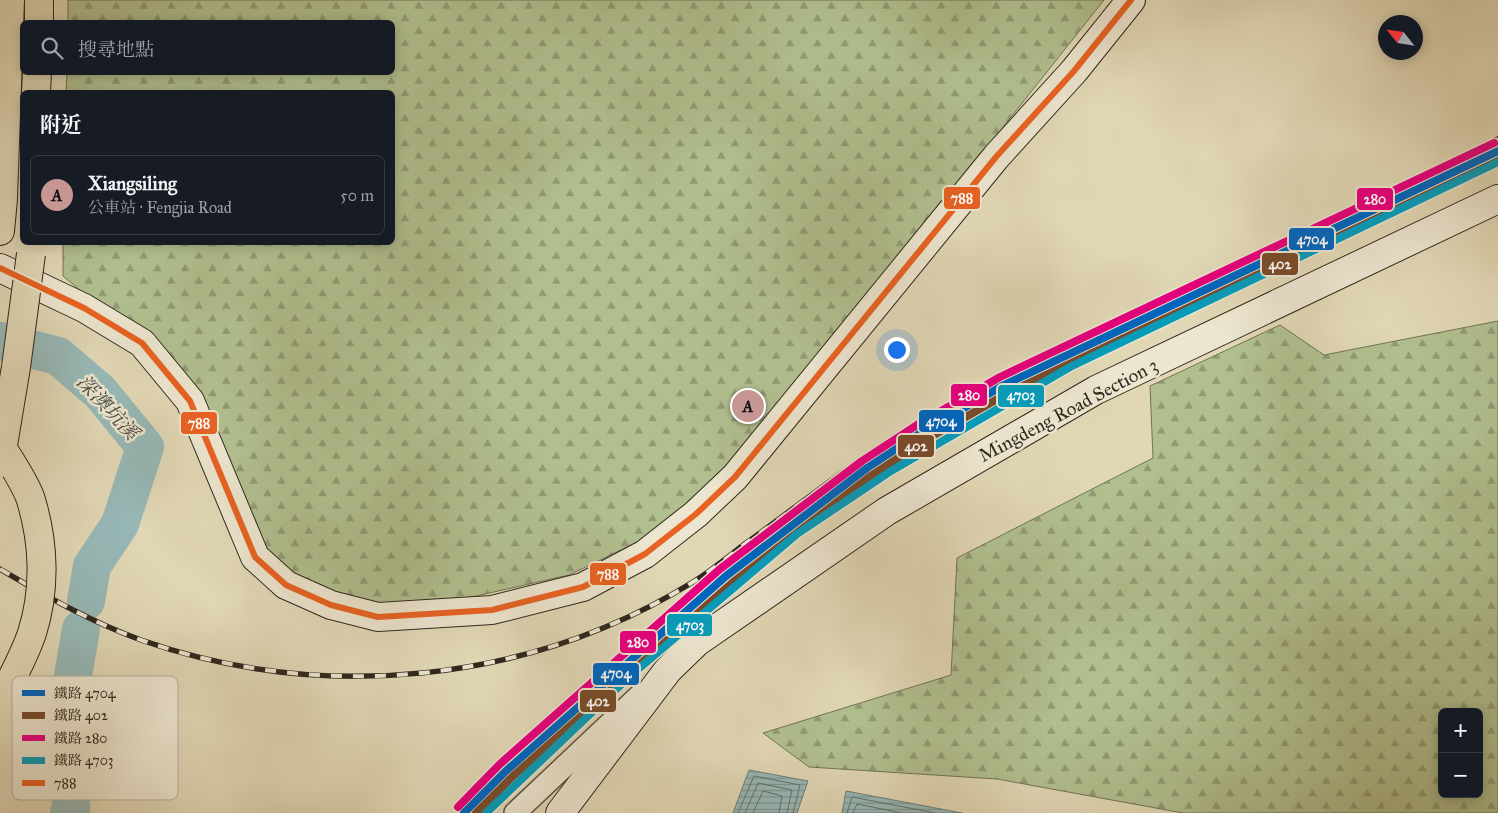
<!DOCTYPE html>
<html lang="zh-TW">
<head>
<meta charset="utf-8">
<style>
	body { margin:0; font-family:"IM FELL Great Primer","Noto Serif TC",serif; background:#242831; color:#f1f3f6 }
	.controls { position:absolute; right:15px; bottom:15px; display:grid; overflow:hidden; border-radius:8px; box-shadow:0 2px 12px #0003 }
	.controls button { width:45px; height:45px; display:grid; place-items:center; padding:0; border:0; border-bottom:1px solid #363941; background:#171b24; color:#f1f3f6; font:25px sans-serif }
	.compass { position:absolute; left:1378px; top:15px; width:45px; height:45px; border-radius:50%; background:#171b24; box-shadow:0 2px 12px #0003; rotate:300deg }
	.you { position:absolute; left:896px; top:349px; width:18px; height:18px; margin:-12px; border:4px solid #fff; border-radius:50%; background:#1a73e8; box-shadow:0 0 0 8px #1a73e833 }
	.badge { display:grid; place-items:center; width:32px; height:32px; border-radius:50%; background:#c59692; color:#111; font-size:16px; font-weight:700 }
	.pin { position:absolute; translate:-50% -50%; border:2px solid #fff; box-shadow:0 1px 5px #0006 }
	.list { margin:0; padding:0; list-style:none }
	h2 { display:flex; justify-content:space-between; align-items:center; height:65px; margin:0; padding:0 20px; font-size:21px }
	h2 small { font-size:16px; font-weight:400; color:#9ea1a6 }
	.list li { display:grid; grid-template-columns:32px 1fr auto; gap:15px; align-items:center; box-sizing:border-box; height:80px; margin:0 10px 10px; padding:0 10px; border:1px solid #363941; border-radius:8px }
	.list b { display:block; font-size:19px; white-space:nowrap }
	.list p { margin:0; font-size:16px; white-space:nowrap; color:#9ea1a6 }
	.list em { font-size:16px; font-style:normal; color:#9ea1a6 }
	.icon { flex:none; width:28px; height:28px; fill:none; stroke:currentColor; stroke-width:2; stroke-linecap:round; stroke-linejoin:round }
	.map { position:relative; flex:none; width:1498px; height:813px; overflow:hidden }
	.search { position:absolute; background:#171b24; box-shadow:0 2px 12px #0003; left:20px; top:20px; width:375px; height:55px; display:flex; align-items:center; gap:12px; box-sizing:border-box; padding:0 18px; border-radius:8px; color:#9ea1a6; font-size:19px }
	.panel { position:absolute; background:#171b24; box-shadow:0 2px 12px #0003; left:20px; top:90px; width:375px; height:155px; border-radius:8px }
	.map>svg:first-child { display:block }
</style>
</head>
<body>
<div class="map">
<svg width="1498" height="813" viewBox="0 0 1498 813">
	<defs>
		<pattern id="forest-firs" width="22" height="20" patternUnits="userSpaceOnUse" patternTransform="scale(1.25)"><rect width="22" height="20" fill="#b1bf8f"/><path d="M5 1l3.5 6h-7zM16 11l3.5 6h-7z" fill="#909b74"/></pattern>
		<pattern id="water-rules" width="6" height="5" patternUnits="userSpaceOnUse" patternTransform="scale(1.25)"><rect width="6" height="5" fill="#97b8b6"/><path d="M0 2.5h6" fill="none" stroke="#7c9693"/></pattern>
	</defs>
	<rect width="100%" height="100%" fill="#e1d7b5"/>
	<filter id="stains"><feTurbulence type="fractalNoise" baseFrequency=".004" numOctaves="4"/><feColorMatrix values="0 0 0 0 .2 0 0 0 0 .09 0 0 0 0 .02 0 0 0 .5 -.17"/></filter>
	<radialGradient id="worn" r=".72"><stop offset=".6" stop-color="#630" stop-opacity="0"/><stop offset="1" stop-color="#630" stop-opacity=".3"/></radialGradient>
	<path fill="url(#forest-firs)" stroke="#707456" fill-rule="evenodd" d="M68,0h1036l-408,514 -127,61 -181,41 -108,-30 -116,-226 -101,-84v-33l329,-1v-150h-326l1,-19 325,-1v-50h-324z
		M1498,321v492h-315l-186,-34 -188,-12 -46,-34 188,-58 6,-117 196,-100 -3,-72 130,-61 44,30zM1442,712h37v82h-37z"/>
	<path fill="url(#water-rules)" stroke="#6d7e79" d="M749,770l59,11 -11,32h-64z
		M846,791l116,22h-120z"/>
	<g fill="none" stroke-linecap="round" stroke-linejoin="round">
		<path stroke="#63706a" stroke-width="1" d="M738,813l16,-37 46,9 -7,28
			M745,813l13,-30 34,7 -5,23
			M753,813l10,-22 19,5 -3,17
			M847,813l5,-16 83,16
			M853,813l4,-9 45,9"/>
		<path stroke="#97b8b6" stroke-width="38" d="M0,341l58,15 42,36 45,55 -25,77 -28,42 -6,35
			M69,813l2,-3 -2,-111 12,-70"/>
		<g stroke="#5c5444" stroke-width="24">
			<path id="street" d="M515,813l125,-118"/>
		</g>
		<g stroke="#2f281e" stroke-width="30">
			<path id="secondary" d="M0,268l84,40 58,35 48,58 65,156 31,28 45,20 47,12 114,-7 91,-23 62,-33 51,-40 39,-37 261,-320 78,-86 57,-71
				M560,813l108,-143 29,-28 190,-131 209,-121 402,-191"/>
		</g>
		<g stroke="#2f281e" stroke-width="30">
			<path id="highway" d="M39,22v-22
				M36,92l1,-20
				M0,231l3,-32 7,-199"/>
		</g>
		<use href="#street" stroke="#ece5cf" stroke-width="21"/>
		<use href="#secondary" stroke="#ece5cf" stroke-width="28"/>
		<use href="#highway" stroke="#e1d7b5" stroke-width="28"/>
		<g stroke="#2f281e" stroke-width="5.5">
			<path id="rail" d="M0,569c46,27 91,53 141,71 181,63 387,44 552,-58 18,-11 36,-26 53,-39 41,-29 80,-60 121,-88 38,-26 81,-50 121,-72 49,-26 100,-49 150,-73 119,-58 240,-114 360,-171"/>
		</g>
		<use href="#rail" stroke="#ece5cf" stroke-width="4" stroke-dasharray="11" stroke-linecap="butt"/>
		<g stroke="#2f281e" stroke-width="30" stroke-linecap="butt">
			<path id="highway-bridge" d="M0,444c10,17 23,35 30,53 14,44 16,92 2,136 -8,24 -21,46 -32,69
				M0,463l16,-96 15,-113"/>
		</g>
		<use href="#highway-bridge" stroke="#e1d7b5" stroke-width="28"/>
		<g stroke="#ece5cf" stroke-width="10">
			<path id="bus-1" d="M0,268l84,40 58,35 48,58 65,156 31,28 45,20 47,12 114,-7 91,-23 62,-33 51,-40 39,-37 261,-320 78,-86 57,-71"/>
		</g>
		<use href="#bus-1" stroke="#e86222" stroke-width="6"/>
		<g stroke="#ece5cf" stroke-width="11">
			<path id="rail-1" d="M464,813l42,-42 220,-195 141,-108 55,-36 82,-47 494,-234"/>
		</g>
		<g stroke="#ece5cf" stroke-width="11">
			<path id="rail-2" d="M476,813l36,-36 220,-194 140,-108 55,-36 81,-46 490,-232"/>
		</g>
		<g stroke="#ece5cf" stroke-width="11">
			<path id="rail-3" d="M458,807l42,-43 220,-195 142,-108 55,-36 83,-48 494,-234"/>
		</g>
		<g stroke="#ece5cf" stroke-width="11">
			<path id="rail-4" d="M486,813l144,-137 167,-142 94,-63 179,-104 428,-205"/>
		</g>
		<use href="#rail-1" stroke="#0065bd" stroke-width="8"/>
		<use href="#rail-2" stroke="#7a4b2a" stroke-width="8"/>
		<use href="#rail-3" stroke="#e5007d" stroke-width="8"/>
		<use href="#rail-4" stroke="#059cbc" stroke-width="8"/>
	</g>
	<g text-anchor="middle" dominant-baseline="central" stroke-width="5" stroke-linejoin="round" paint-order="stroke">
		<g font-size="19" fill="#2f281e" stroke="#ece5cf">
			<text transform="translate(1068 410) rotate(-28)">Mingdeng Road Section 3</text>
		</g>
		<g font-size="20" font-style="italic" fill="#494c44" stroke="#ece5cf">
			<text transform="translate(108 407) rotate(47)">深澳坑溪</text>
		</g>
	</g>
	<rect x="12" y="676" width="166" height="124" rx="8" fill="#ece5cf" stroke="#b3ac9a" stroke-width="1"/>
	<rect x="22" y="690" width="23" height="6" fill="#0065bd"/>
	<rect x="22" y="712" width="23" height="7" fill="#7a4b2a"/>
	<rect x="22" y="735" width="23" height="6" fill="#e5007d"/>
	<rect x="22" y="757" width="23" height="7" fill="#059cbc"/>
	<rect x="22" y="780" width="23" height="6" fill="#e86222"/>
	<g font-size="14" fill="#2f281e">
		<text x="54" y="698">鐵路 4704</text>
		<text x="54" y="720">鐵路 402</text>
		<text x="54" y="743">鐵路 280</text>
		<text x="54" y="765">鐵路 4703</text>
		<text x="54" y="788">788</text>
	</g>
	<g stroke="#ece5cf" stroke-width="2">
		<rect x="943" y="186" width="38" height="24" rx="5" fill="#e86222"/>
		<rect x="1356" y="187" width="38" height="24" rx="5" fill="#e5007d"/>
		<rect x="1288" y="227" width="47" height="24" rx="5" fill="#0065bd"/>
		<rect x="1261" y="252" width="38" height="24" rx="5" fill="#7a4b2a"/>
		<rect x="950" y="383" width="38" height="24" rx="5" fill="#e5007d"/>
		<rect x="997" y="384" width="48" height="24" rx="5" fill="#059cbc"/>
		<rect x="918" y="409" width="47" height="24" rx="5" fill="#0065bd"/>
		<rect x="180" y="411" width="38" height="24" rx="5" fill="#e86222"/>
		<rect x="897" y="434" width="38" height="24" rx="5" fill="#7a4b2a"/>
		<rect x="589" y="562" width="38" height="24" rx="5" fill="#e86222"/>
		<rect x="666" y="613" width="47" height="24" rx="5" fill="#059cbc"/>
		<rect x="619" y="630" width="38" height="24" rx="5" fill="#e5007d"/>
		<rect x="592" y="662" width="48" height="24" rx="5" fill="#0065bd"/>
		<rect x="579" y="689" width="38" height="24" rx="5" fill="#7a4b2a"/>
	</g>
	<g font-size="14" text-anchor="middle" font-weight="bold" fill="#fff">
		<text x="962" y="203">788</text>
		<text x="1375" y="204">280</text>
		<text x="1312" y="244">4704</text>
		<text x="1280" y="269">402</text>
		<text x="969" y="400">280</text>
		<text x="1021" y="400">4703</text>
		<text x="941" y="426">4704</text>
		<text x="199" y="428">788</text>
		<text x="916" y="451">402</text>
		<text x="608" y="579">788</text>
		<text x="690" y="630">4703</text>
		<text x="638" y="647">280</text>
		<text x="616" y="678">4704</text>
		<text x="598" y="706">402</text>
	</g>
	<rect width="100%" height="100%" filter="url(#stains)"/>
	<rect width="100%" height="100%" fill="url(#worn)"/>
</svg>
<div class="controls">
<button>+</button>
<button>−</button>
</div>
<svg class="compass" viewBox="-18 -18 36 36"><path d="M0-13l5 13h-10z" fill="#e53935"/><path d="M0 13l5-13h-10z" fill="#9ea1a6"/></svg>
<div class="you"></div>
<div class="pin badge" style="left:748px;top:406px">A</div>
<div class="search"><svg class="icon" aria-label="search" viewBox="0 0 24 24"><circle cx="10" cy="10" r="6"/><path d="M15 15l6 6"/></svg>搜尋地點</div>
<section class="panel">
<h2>附近<small></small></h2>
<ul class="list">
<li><span class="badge">A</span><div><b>Xiangsiling</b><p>公車站 · Fengjia Road</p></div><em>50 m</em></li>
</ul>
</section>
</div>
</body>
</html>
